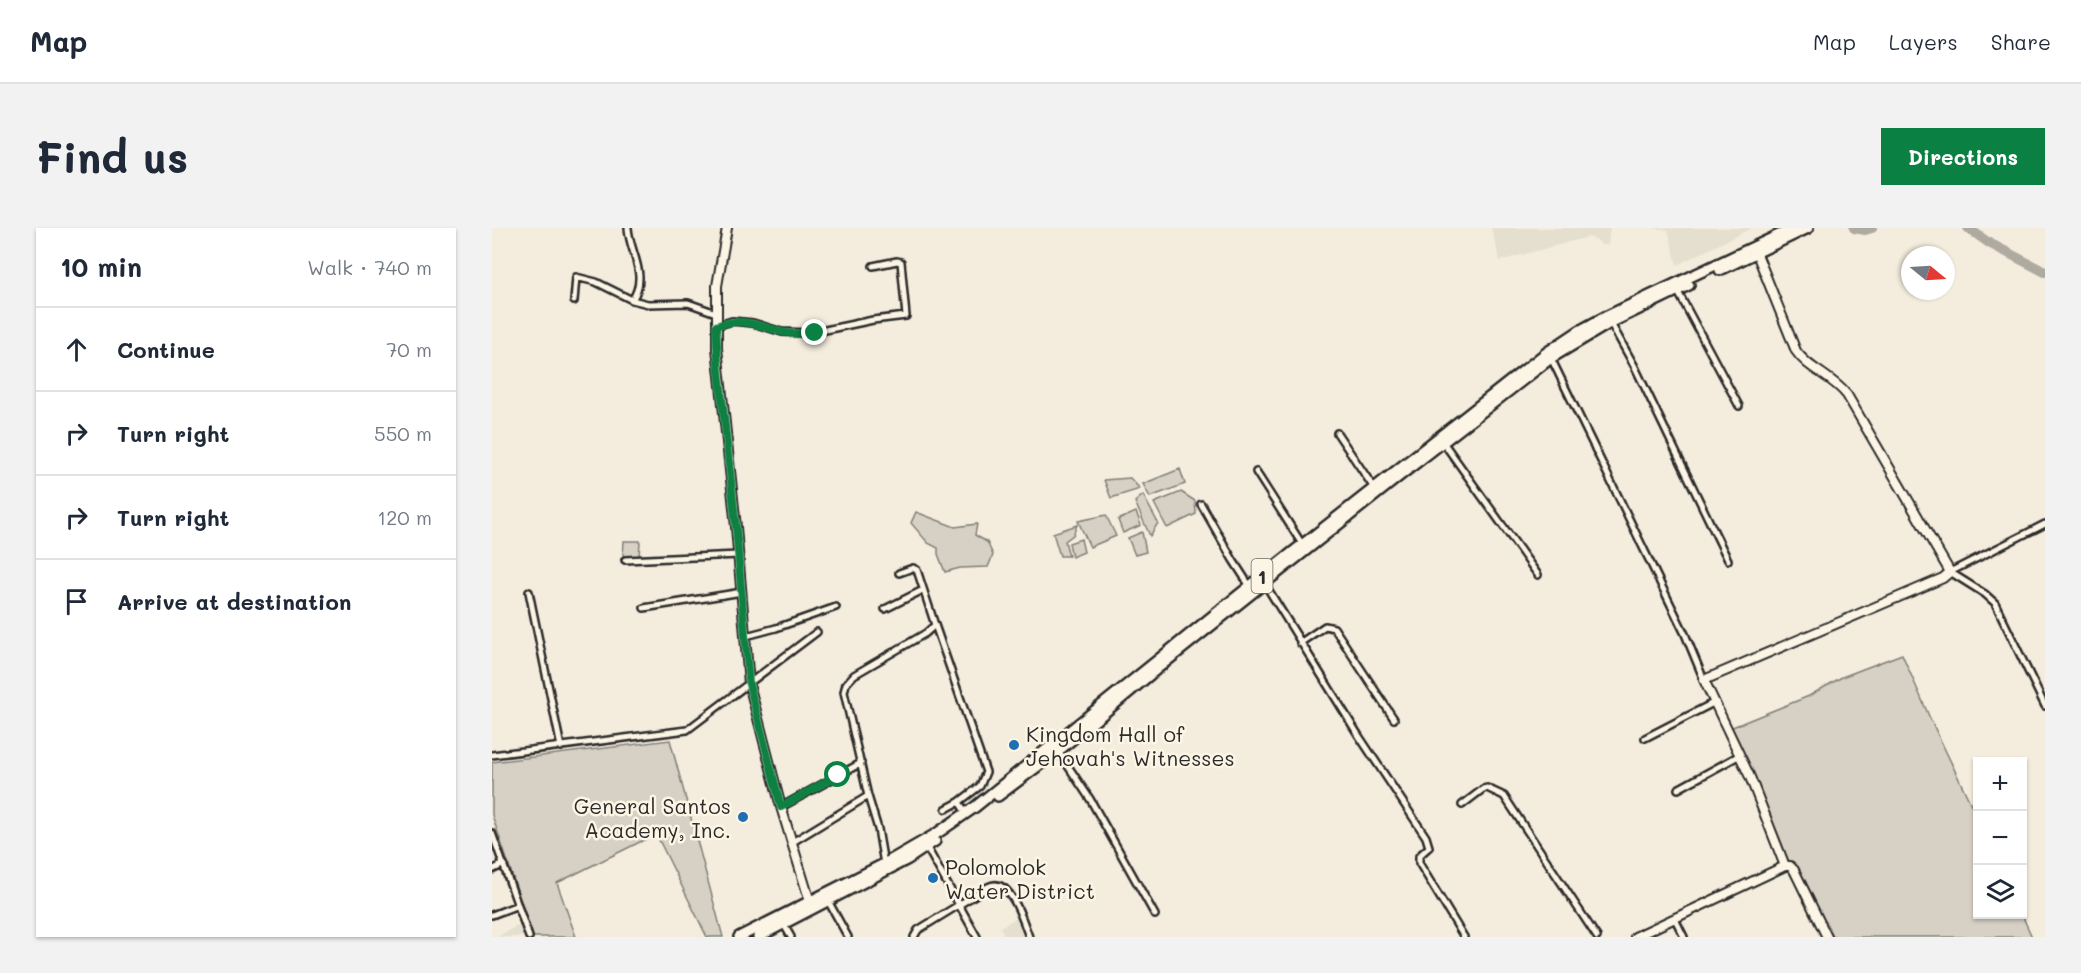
<!DOCTYPE html>
<html lang="en">
<head>
<meta charset="utf-8">
<style>
	body { margin:0; font-family:Mali,sans-serif; background:#f2f2f3; color:#1f2937 }
	.controls { position:absolute; right:18px; bottom:18px; display:grid; overflow:hidden; border-radius:0px; box-shadow:0 2px 4px #0004 }
	.controls button { width:54px; height:54px; display:grid; place-items:center; padding:0; border:0; border-bottom:2px solid #e0e1e3; background:#fff; color:#1f2937; font:30px sans-serif }
	.compass { position:absolute; left:1409px; top:18px; width:54px; height:54px; border-radius:50%; background:#fff; box-shadow:0 2px 4px #0004; rotate:108deg }
	.stop { position:absolute; width:18px; height:18px; margin:-14px; border:4px solid #0b8043; border-radius:50%; background:#fff }
	.stop.end { background:#0b8043; border-color:#fff; box-shadow:0 2px 6px #0008 }
	.list { margin:0; padding:0; list-style:none }
	h2 { display:flex; justify-content:space-between; align-items:center; height:78px; margin:0; padding:0 24px; font-size:26px }
	h2 small { font-size:20px; font-weight:400; color:#747a83 }
	.list li { display:grid; grid-template-columns:39px 1fr auto; gap:18px; align-items:center; box-sizing:border-box; height:84px; padding:0 24px; border-top:2px solid #e0e1e3 }
	.list b { display:block; font-size:22px; white-space:nowrap }
	.list em { font-size:20px; font-style:normal; color:#747a83 }
	.icon { flex:none; width:33px; height:33px; fill:none; stroke:currentColor; stroke-width:2; stroke-linecap:round; stroke-linejoin:round }
	.map { position:relative; flex:none; width:1553px; height:709px; overflow:hidden; border-radius:0px }
	header { display:flex; align-items:center; gap:36px; box-sizing:border-box; height:84px; padding:0 30px; background:#fff; border-bottom:2px solid #e0e1e3 }
	header strong { font-size:28px }
	nav { display:flex; gap:33px; margin-inline-start:auto; font-size:21px }
	.intro { display:flex; align-items:center; justify-content:space-between; box-sizing:border-box; height:144px; padding:0 36px }
	h1 { margin:0; font-size:42px }
	.button { padding:15px 27px; border-radius:0px; background:#0b8043; color:#fff; font-size:21px; font-weight:700 }
	main { display:flex; gap:36px; padding:0 36px }
	aside { flex:1; background:#fff; border-radius:0px; box-shadow:0 2px 4px #0004 }
	.map>svg:first-child { display:block }
</style>
</head>
<body>
<header>
<strong>Map</strong>
<nav><a>Map</a><a>Layers</a><a>Share</a></nav>
</header>
<div class="intro"><h1>Find us</h1><a class="button">Directions</a></div>
<main>
<aside>
<h2>10 min<small>Walk · 740 m</small></h2>
<ul class="list">
<li><svg class="icon" aria-label="ahead" viewBox="0 0 24 24"><path d="M12 20V5M6 11l6-6 6 6"/></svg><div><b>Continue</b></div><em>70 m</em></li>
<li><svg class="icon" aria-label="right" viewBox="0 0 24 24"><path d="M7 20v-9h11M14 6l5 5-5 5"/></svg><div><b>Turn right</b></div><em>550 m</em></li>
<li><svg class="icon" aria-label="right" viewBox="0 0 24 24"><path d="M7 20v-9h11M14 6l5 5-5 5"/></svg><div><b>Turn right</b></div><em>120 m</em></li>
<li><svg class="icon" aria-label="arrive" viewBox="0 0 24 24"><path d="M6 21V4h12l-3 4 3 4H6"/></svg><div><b>Arrive at destination</b></div></li>
</ul>
</aside>
<div class="map">
<svg width="1553" height="709" viewBox="0 0 1553 709">
	<rect width="100%" height="100%" fill="#f4edde"/>
	<filter id="ink" filterUnits="userSpaceOnUse"><feTurbulence type="fractalNoise" baseFrequency=".0167" numOctaves="2"/><feDisplacementMap in="SourceGraphic" scale="12" xChannelSelector="R" yChannelSelector="G"/><feConvolveMatrix kernelMatrix="1 2 1 2 8 2 1 2 1" color-interpolation-filters="sRGB"/></filter>
	<g filter="url(#ink)">
		<path fill="#e5dfd0" d="M999,0h119l-2,17h-7l-4,-5 -9,-3 -88,24z
			M1159,0h101l-75,37 -9,-35z
			M528,688l11,21h-26l-5,-10z
			M28,696l4,13h-27z"/>
		<path fill="#d6d1c4" stroke="#807e78" stroke-width="1.5" d="M688,241l5,15 -35,13 -7,-13z
			M638,250l10,11 -29,9 -7,-18z
			M689,264l14,9 1,13 -29,14 -13,-25z
			M651,267l15,28 -8,13 -15,-34z
			M424,284l39,15 22,-3 -2,11 12,7 6,13 -5,12 -28,1 -15,4 -7,-18v-6l-10,-5 -17,-20z
			M644,284l5,13 -18,8 -5,-13z
			M614,287l10,21 -26,11 -12,-26z
			M585,297l-4,10 -8,6 4,15h-9l-7,-23z
			M650,304l4,20 -11,3 -7,-17z
			M589,311l3,13 -12,5 -3,-14z
			M132,313h16l-1,17 -16,-1z
			M1410,426l27,62 48,101 1,97 44,1 10,22h-199l-38,-72 -8,-4 -57,-133 79,-32 33,-19z
			M178,512l53,197h-16l-51,-103 -99,49 19,54h-43l-41,-122v-53z"/>
		<g fill="none" stroke-linecap="round" stroke-linejoin="round">
			<path stroke="#afaaa0" stroke-width="10" d="M1362,0l11,2 7,-2
				M1476,0l21,15 56,29"/>
			<g stroke="#2b2b2b" stroke-width="10">
				<path id="street" d="M136,0c2,26 21,47 4,72l16,4 40,-1 28,10
					M1185,62l62,116
					M82,73l2,-24 20,5 36,18
					M1117,92l26,47 93,193
					M224,98l16,-5 21,2 29,9 29,1 62,-13 33,-4 -5,-54 -4,-1 -24,5
					M1059,130l134,276 19,46
					M845,205l37,55
					M951,214l95,133
					M764,244l46,72
					M709,276l32,56 18,28
					M1553,296l-95,48 35,22 10,9 50,103
					M133,332l114,-5
					M771,353l96,155 67,101 3,10 -10,9v7l45,74
					M37,364l32,155
					M152,380l98,-16
					M393,381l38,-19
					M443,397l51,147 -6,14 -21,16 7,11
					M254,408l30,-8 60,-21
					M808,415l25,-17 9,2 60,91
					M1153,510l70,-36
					M566,523l32,48 65,116
					M0,527l195,-25 130,-98
					M1186,561l62,-34
					M376,568l-24,-104 2,-8 8,-9 72,-42 9,-8 -18,-55 -4,-2 -14,5
					M970,577l21,-16 4,-1 17,8 93,141
					M289,579l80,-44
					M454,581l13,-7
					M0,605l37,104
					M299,615l77,-47 10,33 6,35
					M434,618l51,91
					M0,642l12,-6
					M335,671l21,38
					M0,687l26,-10
					M1183,691l9,18
					M291,695l8,14
					M422,709l4,-7 70,-43c22,-12 35,34 41,50"/>
			</g>
			<g stroke="#2b2b2b" stroke-width="12">
				<path id="secondary" d="M235,0l-10,58v62l19,179 13,157 32,123 30,98
					M1263,21l41,102c12,18 36,25 51,44l103,177 -7,6 -42,18 -197,84 46,97 35,89h5l4,4 33,67
					M1143,709l150,-71"/>
			</g>
			<g stroke="#2b2b2b" stroke-width="14">
				<path id="highway" d="M1228,42l88,-42
					M506,568l60,-45 101,-84 239,-190 153,-119 59,-35 79,-38
					M247,709l145,-73 52,-30 39,-27 285,-229 286,-225 33,-22 28,-15 187,-88
					M266,709l150,-78 27,-18"/>
			</g>
			<use href="#street" stroke="#fcf5e5" stroke-width="5"/>
			<use href="#secondary" stroke="#fcf5e5" stroke-width="8"/>
			<use href="#highway" stroke="#fcf5e5" stroke-width="9"/>
		</g>
	</g>
	<g fill="none" stroke-linecap="round" stroke-linejoin="round" filter="url(#ink)">
		<path stroke="#0b8043" stroke-width="8" d="M323,105c-10,0 -24,2 -33,-1 -24,-7 -42,-15 -66,-6l2,36 18,165 13,157 32,123 57,-32"/>
	</g>
	<g fill="#1f6fb2" stroke="#fcf5e5" stroke-width="2">
		<circle cx="522" cy="517" r="6"/>
		<circle cx="251" cy="589" r="6"/>
		<circle cx="441" cy="650" r="6"/>
	</g>
	<g text-anchor="middle" dominant-baseline="central" stroke-width="5" stroke-linejoin="round" paint-order="stroke">
		<rect fill="#fcf5e5" stroke="#6a6863" stroke-width="1.5" x="759.5" y="331" width="21" height="34" rx="4.5"/>
		<g font-size="20" font-weight="bold" fill="#2b2b2b">
			<text x="770" y="348">1</text>
		</g>
		<g font-size="21" fill="#2b2b2b" stroke="#fcf5e5" text-anchor="start">
			<text x="534" y="505">Kingdom Hall of<tspan x="534" dy="24">Jehovah's Witnesses</tspan></text>
			<text x="239" y="577" text-anchor="end">General Santos<tspan x="239" dy="24">Academy, Inc.</tspan></text>
			<text x="453" y="638">Polomolok<tspan x="453" dy="24">Water District</tspan></text>
		</g>
	</g>
</svg>
<div class="controls">
<button>+</button>
<button>−</button>
<button><svg class="icon" aria-label="layers" viewBox="0 0 24 24"><path d="M12 4l9 5-9 5-9-5zM3 14l9 5 9-5"/></svg></button>
</div>
<svg class="compass" viewBox="-18 -18 36 36"><path d="M0-13l5 13h-10z" fill="#e53935"/><path d="M0 13l5-13h-10z" fill="#747a83"/></svg>
<div class="stop" style="left:346px;top:547px"></div>
<div class="stop end" style="left:323px;top:105px"></div>
</div>
</main>
</body>
</html>
